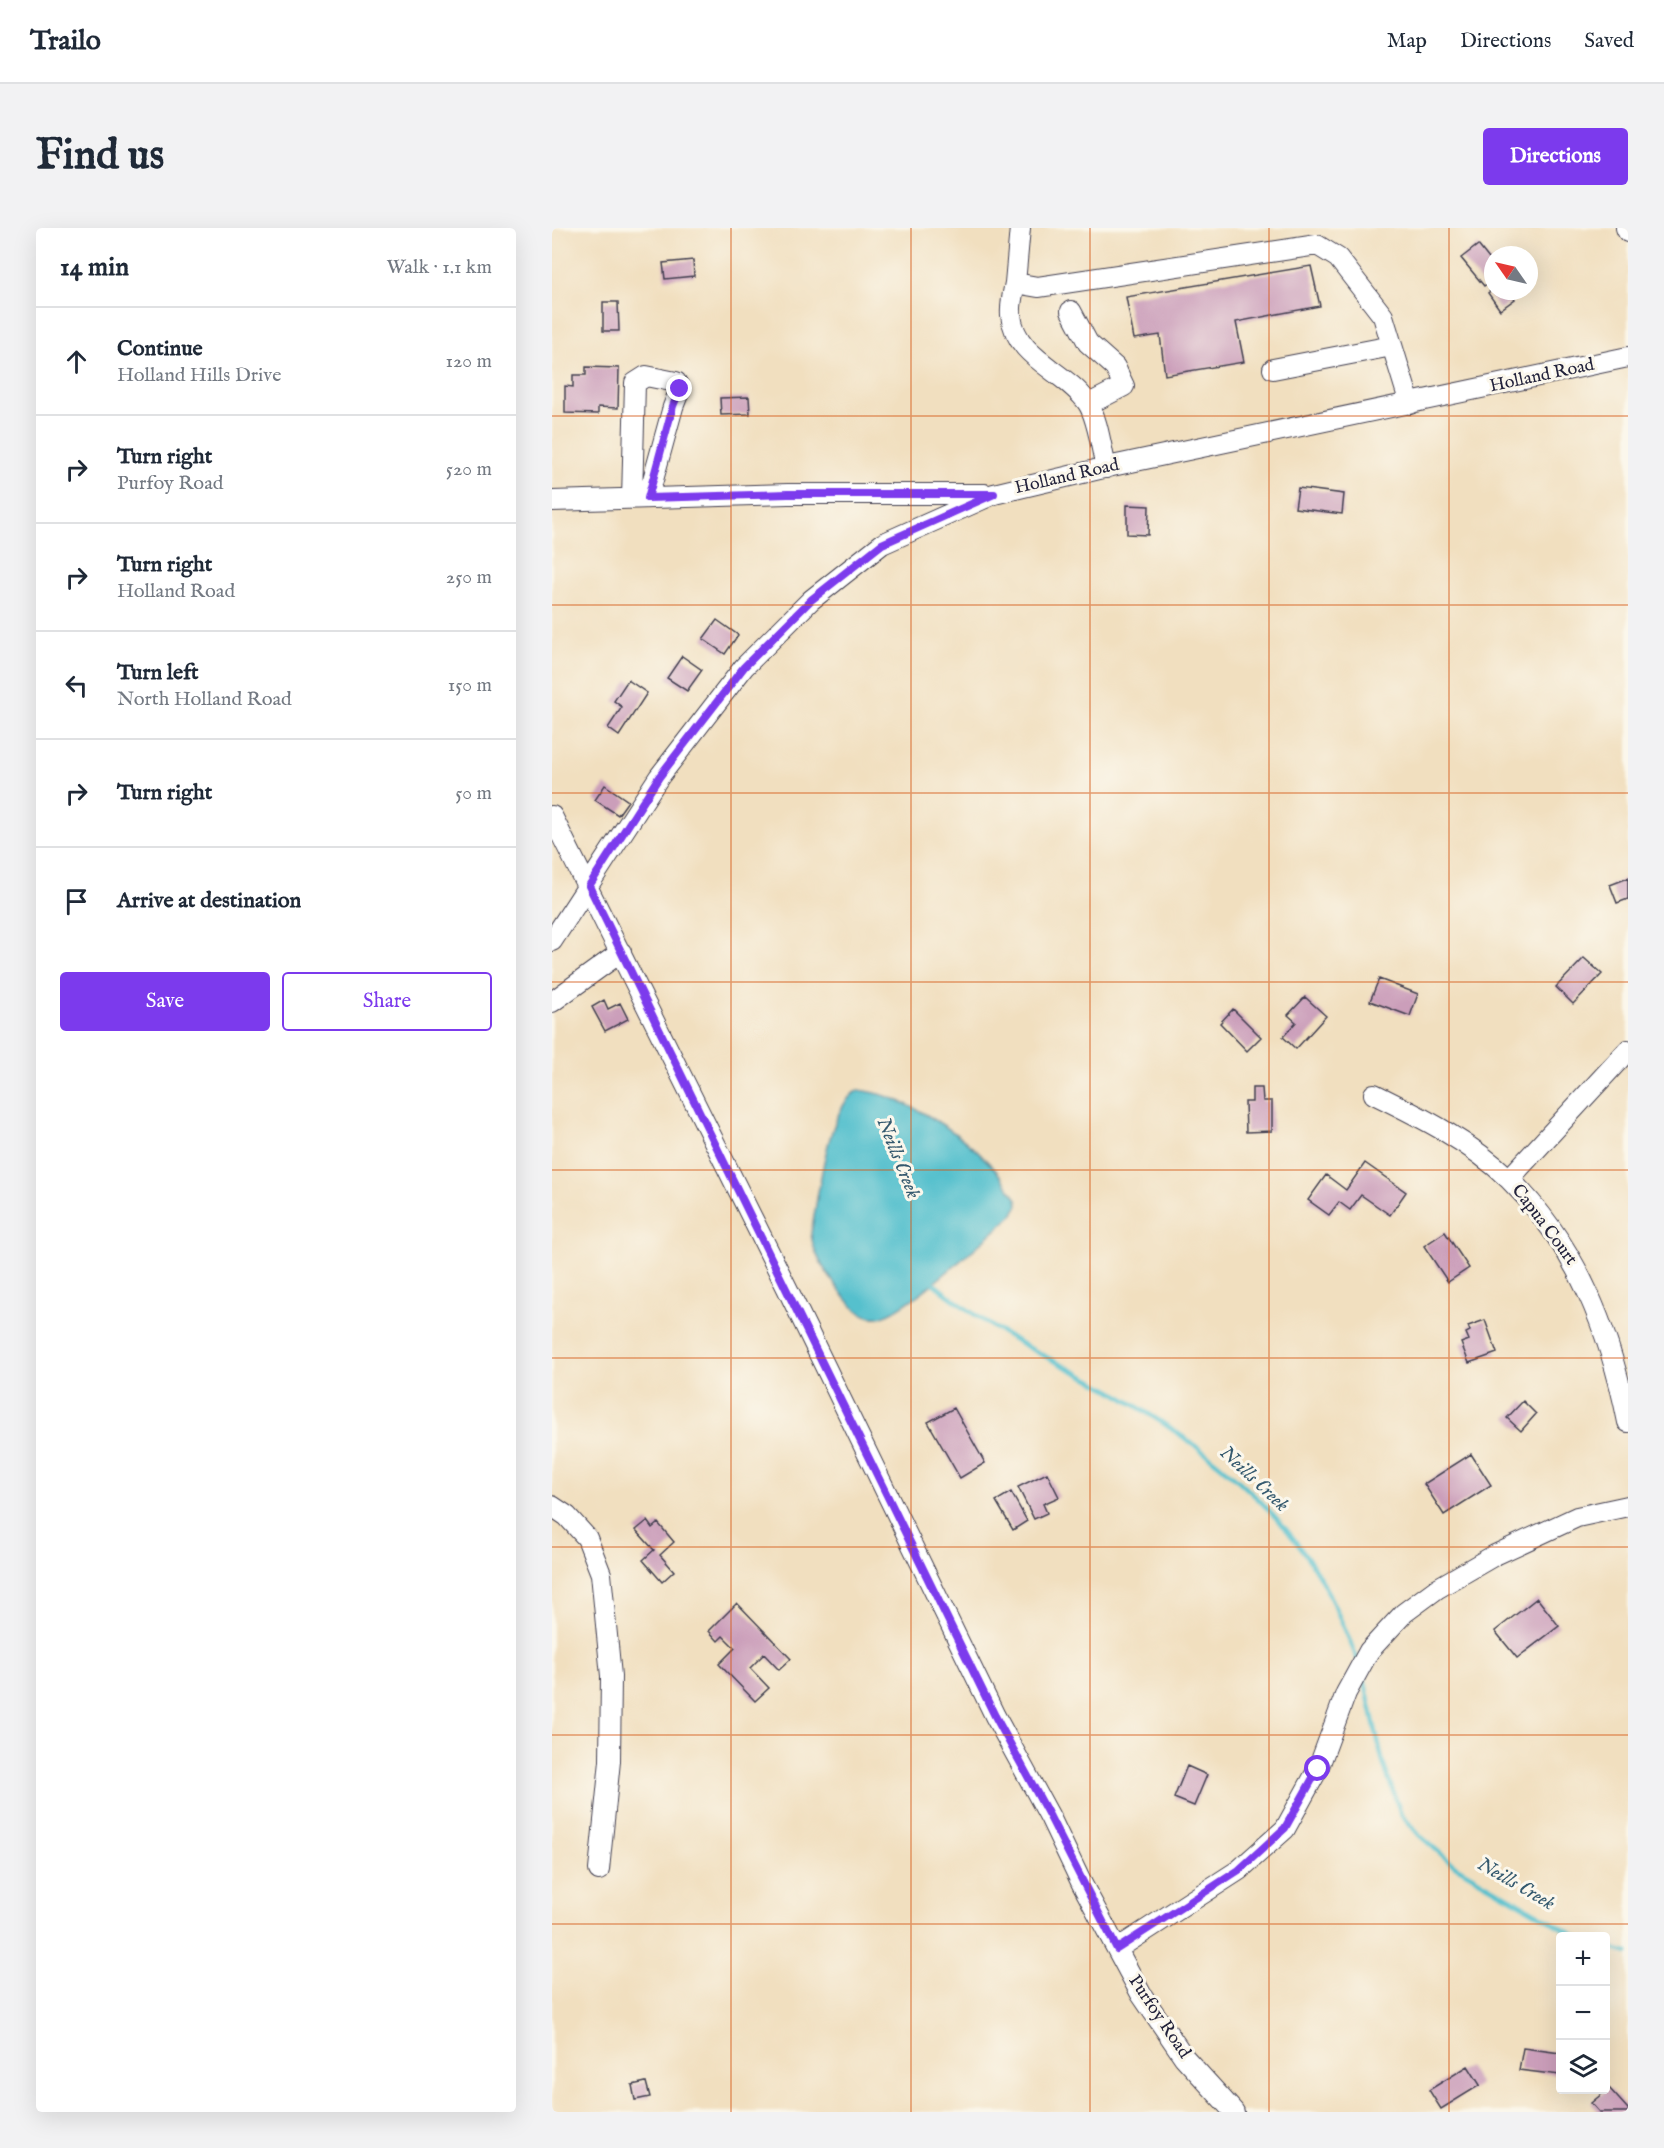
<!DOCTYPE html>
<html lang="en">
<head>
<meta charset="utf-8">
<style>
	body { margin:0; font-family:"IM FELL English",serif; background:#f2f2f3; color:#1f2937 }
	.controls { position:absolute; right:18px; bottom:18px; display:grid; overflow:hidden; border-radius:6px; box-shadow:0 6px 24px #0002 }
	.controls button { width:54px; height:54px; display:grid; place-items:center; padding:0; border:0; border-bottom:2px solid #e0e1e3; background:#fff; color:#1f2937; font:30px sans-serif }
	.compass { position:absolute; left:932px; top:18px; width:54px; height:54px; border-radius:50%; background:#fff; box-shadow:0 6px 24px #0002; rotate:304deg }
	.stop { position:absolute; width:18px; height:18px; margin:-14px; border:4px solid #7c3aed; border-radius:50%; background:#fff }
	.stop.end { background:#7c3aed; border-color:#fff; box-shadow:0 2px 6px #0008 }
	.list { margin:0; padding:0; list-style:none }
	h2 { display:flex; justify-content:space-between; align-items:center; height:78px; margin:0; padding:0 24px; font-size:26px }
	h2 small { font-size:20px; font-weight:400; color:#747a83 }
	.list li { display:grid; grid-template-columns:39px 1fr auto; gap:18px; align-items:center; box-sizing:border-box; height:108px; padding:0 24px; border-top:2px solid #e0e1e3 }
	.list b { display:block; font-size:22px; white-space:nowrap }
	.list p { margin:0; font-size:20px; white-space:nowrap; color:#747a83 }
	.list em { font-size:20px; font-style:normal; color:#747a83 }
	.actions { display:flex; gap:12px; padding:18px 24px }
	.actions a { flex:1; padding:14px 0; border:2px solid #7c3aed; border-radius:6px; text-align:center; font-size:21px; color:#7c3aed }
	.actions .main { background:#7c3aed; color:#fff }
	.icon { flex:none; width:33px; height:33px; fill:none; stroke:currentColor; stroke-width:2; stroke-linecap:round; stroke-linejoin:round }
	.map { position:relative; flex:none; width:1076px; height:1884px; overflow:hidden; border-radius:6px }
	header { display:flex; align-items:center; gap:36px; box-sizing:border-box; height:84px; padding:0 30px; background:#fff; border-bottom:2px solid #e0e1e3 }
	header strong { font-size:28px }
	nav { display:flex; gap:33px; margin-inline-start:auto; font-size:21px }
	.intro { display:flex; align-items:center; justify-content:space-between; box-sizing:border-box; height:144px; padding:0 36px }
	h1 { margin:0; font-size:42px }
	.button { padding:15px 27px; border-radius:6px; background:#7c3aed; color:#fff; font-size:21px; font-weight:700 }
	main { display:flex; gap:36px; padding:0 36px }
	aside { flex:1; background:#fff; border-radius:6px; box-shadow:0 6px 24px #0002 }
	.map>svg:first-child { display:block }
</style>
</head>
<body>
<header>
<strong>Trailo</strong>
<nav><a>Map</a><a>Directions</a><a>Saved</a></nav>
</header>
<div class="intro"><h1>Find us</h1><a class="button">Directions</a></div>
<main>
<aside>
<h2>14 min<small>Walk · 1.1 km</small></h2>
<ul class="list">
<li><svg class="icon" aria-label="ahead" viewBox="0 0 24 24"><path d="M12 20V5M6 11l6-6 6 6"/></svg><div><b>Continue</b><p>Holland Hills Drive</p></div><em>120 m</em></li>
<li><svg class="icon" aria-label="right" viewBox="0 0 24 24"><path d="M7 20v-9h11M14 6l5 5-5 5"/></svg><div><b>Turn right</b><p>Purfoy Road</p></div><em>520 m</em></li>
<li><svg class="icon" aria-label="right" viewBox="0 0 24 24"><path d="M7 20v-9h11M14 6l5 5-5 5"/></svg><div><b>Turn right</b><p>Holland Road</p></div><em>250 m</em></li>
<li><svg class="icon" aria-label="left" viewBox="0 0 24 24"><path d="M17 20v-9H6M10 6l-5 5 5 5"/></svg><div><b>Turn left</b><p>North Holland Road</p></div><em>150 m</em></li>
<li><svg class="icon" aria-label="right" viewBox="0 0 24 24"><path d="M7 20v-9h11M14 6l5 5-5 5"/></svg><div><b>Turn right</b></div><em>50 m</em></li>
<li><svg class="icon" aria-label="arrive" viewBox="0 0 24 24"><path d="M6 21V4h12l-3 4 3 4H6"/></svg><div><b>Arrive at destination</b></div></li>
</ul>
<div class="actions"><a class="main">Save</a><a>Share</a></div>
</aside>
<div class="map">
<svg width="1076" height="1884" viewBox="0 0 1076 1884">
	<rect width="100%" height="100%" fill="#fbf7ec"/>
	<filter id="ink" filterUnits="userSpaceOnUse"><feTurbulence type="fractalNoise" baseFrequency=".0167" numOctaves="2"/><feDisplacementMap in="SourceGraphic" scale="12" xChannelSelector="R" yChannelSelector="G"/><feConvolveMatrix kernelMatrix="1 2 1 2 8 2 1 2 1" color-interpolation-filters="sRGB"/></filter>
	<filter id="wash" filterUnits="userSpaceOnUse"><feTurbulence type="fractalNoise" baseFrequency=".008" numOctaves="4" result="noise"/><feDisplacementMap in="SourceGraphic" scale="24" xChannelSelector="R" yChannelSelector="G"/><feGaussianBlur stdDeviation="1.35" result="paint"/><feColorMatrix in="noise" values="0 0 0 0 0 0 0 0 0 0 0 0 0 0 0 0 0 1.4 0 .05"/><feComposite in="paint" operator="in"/></filter>
	<g filter="url(#wash)">
		<rect width="100%" height="100%" fill="#f1dfbf"/>
		<path fill="#54c0cd" stroke="#3b7184" stroke-width="1.5" d="M307,862c45,5 101,42 132,75 10,10 18,23 26,34l1,6 -4,9c-26,22 -107,98 -135,103 -18,3 -30,-15 -40,-27 -13,-18 -26,-35 -28,-57 7,-33 16,-129 48,-143z"/>
		<g fill="none" stroke-linecap="round" stroke-linejoin="round">
			<path stroke="#54c0cd" stroke-width="4.5" d="M379,1050l2,5c26,21 53,41 82,57 35,20 71,36 105,56 68,41 136,90 183,155 23,32 40,73 55,110
				M811,1446l20,89 18,51 18,21 36,31 121,70
				M1054,1719l22,6"/>
		</g>
		<g id="blocks">
			<path fill="#cb9eba" d="M926,17l15,19v15l-9,7 -23,-28z
				M141,32l1,16 -29,3 -2,-16z
				M759,38l9,40 -84,16 8,40 -79,13 -5,-40 -26,4 -8,-42z
				M941,61l17,2 5,8 -15,11 -12,-17z
				M51,74h15l1,29h-16z
				M34,139l33,1 -1,40 -20,-1v7l-33,-1v-27l8,1v-12h13z
				M197,169l1,17 -29,1 -1,-17z
				M746,260l46,6 -2,20 -47,-6z
				M575,277l22,1 -1,29 -21,-1z
				M165,392l21,15 -13,19 -22,-15z
				M130,428l20,14 -15,21 -20,-13z
				M76,452l19,13 -28,43 -11,-8 14,-21 -8,-6z
				M53,557l23,16 -10,14 -23,-15z
				M1076,650v21l-11,4 -7,-18z
				M1032,730l18,16 -29,30 -17,-17z
				M827,751l39,15 -8,22 -40,-15z
				M753,769l21,19 -30,33 -13,-12 13,-15 -8,-7z
				M52,772l4,9 12,-6 8,16 -23,12 -13,-24z
				M681,781l28,28 -14,14 -27,-28z
				M700,860h10l1,13h9v30l-26,1 -1,-30h7z
				M813,935l41,29 -16,23 -29,-20 -11,15 -11,-8 -10,13 -21,-15 18,-25 20,15z
				M893,1004l24,36 -21,14 -24,-36z
				M933,1092l12,33 -28,10 -8,-20 8,-3 -3,-7 4,-2 -2,-5z
				M971,1173l13,13 -15,17 -14,-13z
				M402,1180l31,55 -25,15 -32,-56z
				M919,1226l20,31 -47,30 -20,-31z
				M495,1245l12,24 -16,7 4,9 -13,6 -16,-32z
				M459,1264l16,29 -14,9 -17,-29z
				M95,1293l5,7 6,-5 16,19 -14,13 14,16 -12,11 -19,-22 11,-10 -18,-20z
				M985,1370l22,28 -42,32 -22,-27z
				M185,1375l54,56 -12,11 -15,-16 -14,14 19,20 -14,13 -36,-37 16,-16 -12,-12 -5,5 -9,-10z
				M635,1538l20,9 -13,31 -20,-8z
				M971,1820l37,5v22l-41,-5z
				M916,1838l12,19 -39,24 -12,-19z
				M94,1854l4,15 -15,3 -3,-15z
				M1057,1860l19,21v3h-29l-8,-9z"/>
		</g>
	</g>
	<g filter="url(#ink)">
		<use href="#blocks" fill-opacity="0" stroke="#413e4f" stroke-width="1.5"/>
		<g fill="none" stroke-linecap="round" stroke-linejoin="round">
			<g stroke="#413e4f" stroke-width="22">
				<path id="minor" d="M1074,0l2,4
					M463,55l5,-55
					M519,83l17,32 27,24 9,19 -35,18
					M721,141l119,-23
					M554,240c-4,-17 -9,-53 -19,-66 -23,-32 -72,-44 -76,-87 -1,-10 2,-22 4,-32l23,4 279,-42 21,13 45,58 27,88
					M80,271l3,-116 11,-7 30,6 4,7 -7,18 -25,91
					M0,273l236,-7h197
					M0,588l235,472 208,428 55,101 32,67 59,110 43,63 50,55
					M0,713l107,-164 85,-110 67,-67 71,-56 112,-50 118,-28 516,-109
					M0,774l69,-50
					M822,866c47,23 97,48 135,85 68,66 101,153 119,243
					M957,951l119,-129
					M0,1278l15,10 20,22 14,36 10,102 -1,85 -11,109
					M565,1721l122,-79 46,-41 33,-60 28,-76 23,-42 35,-38 34,-25 57,-33 82,-38 51,-11"/>
			</g>
			<use href="#minor" stroke="#fff" stroke-width="20"/>
		</g>
	</g>
	<g fill="none" stroke-linecap="round" stroke-linejoin="round" filter="url(#ink)">
		<path stroke="#7c3aed" stroke-width="8" d="M128,161l-7,17 -25,92 140,-4h206l-112,50 -71,56 -67,67 -85,110 -70,109 406,830 55,101 67,132 122,-79 46,-42 33,-59"/>
	</g>
	<path fill="none" stroke="#d45411" stroke-width="1.5" stroke-opacity="0.55" d="M179,0v1884M359,0v1884M538,0v1884M717,0v1884M897,0v1884M0,188h1076M0,377h1076M0,565h1076M0,754h1076M0,942h1076M0,1130h1076M0,1319h1076M0,1507h1076M0,1696h1076"/>
	<g text-anchor="middle" dominant-baseline="central" stroke-width="6" stroke-linejoin="round" paint-order="stroke">
		<g font-size="18" fill="#22223b" stroke="#fbf7ec">
			<text transform="translate(990 148) rotate(-12)">Holland Road</text>
			<text transform="translate(515 249) rotate(-13)">Holland Road</text>
			<text transform="translate(992 997) rotate(53)">Capua Court</text>
			<text transform="translate(607 1789) rotate(56)">Purfoy Road</text>
		</g>
		<g font-size="20" font-style="italic" fill="#34596e" stroke="#fbf7ec">
			<text transform="translate(346 930) rotate(68)">Neills Creek</text>
			<text transform="translate(702 1251) rotate(43)">Neills Creek</text>
			<text transform="translate(964 1656) rotate(30)">Neills Creek</text>
		</g>
	</g>
</svg>
<div class="controls">
<button>+</button>
<button>−</button>
<button><svg class="icon" aria-label="layers" viewBox="0 0 24 24"><path d="M12 4l9 5-9 5-9-5zM3 14l9 5 9-5"/></svg></button>
</div>
<svg class="compass" viewBox="-18 -18 36 36"><path d="M0-13l5 13h-10z" fill="#e53935"/><path d="M0 13l5-13h-10z" fill="#747a83"/></svg>
<div class="stop" style="left:766px;top:1541px"></div>
<div class="stop end" style="left:128px;top:161px"></div>
</div>
</main>
</body>
</html>
